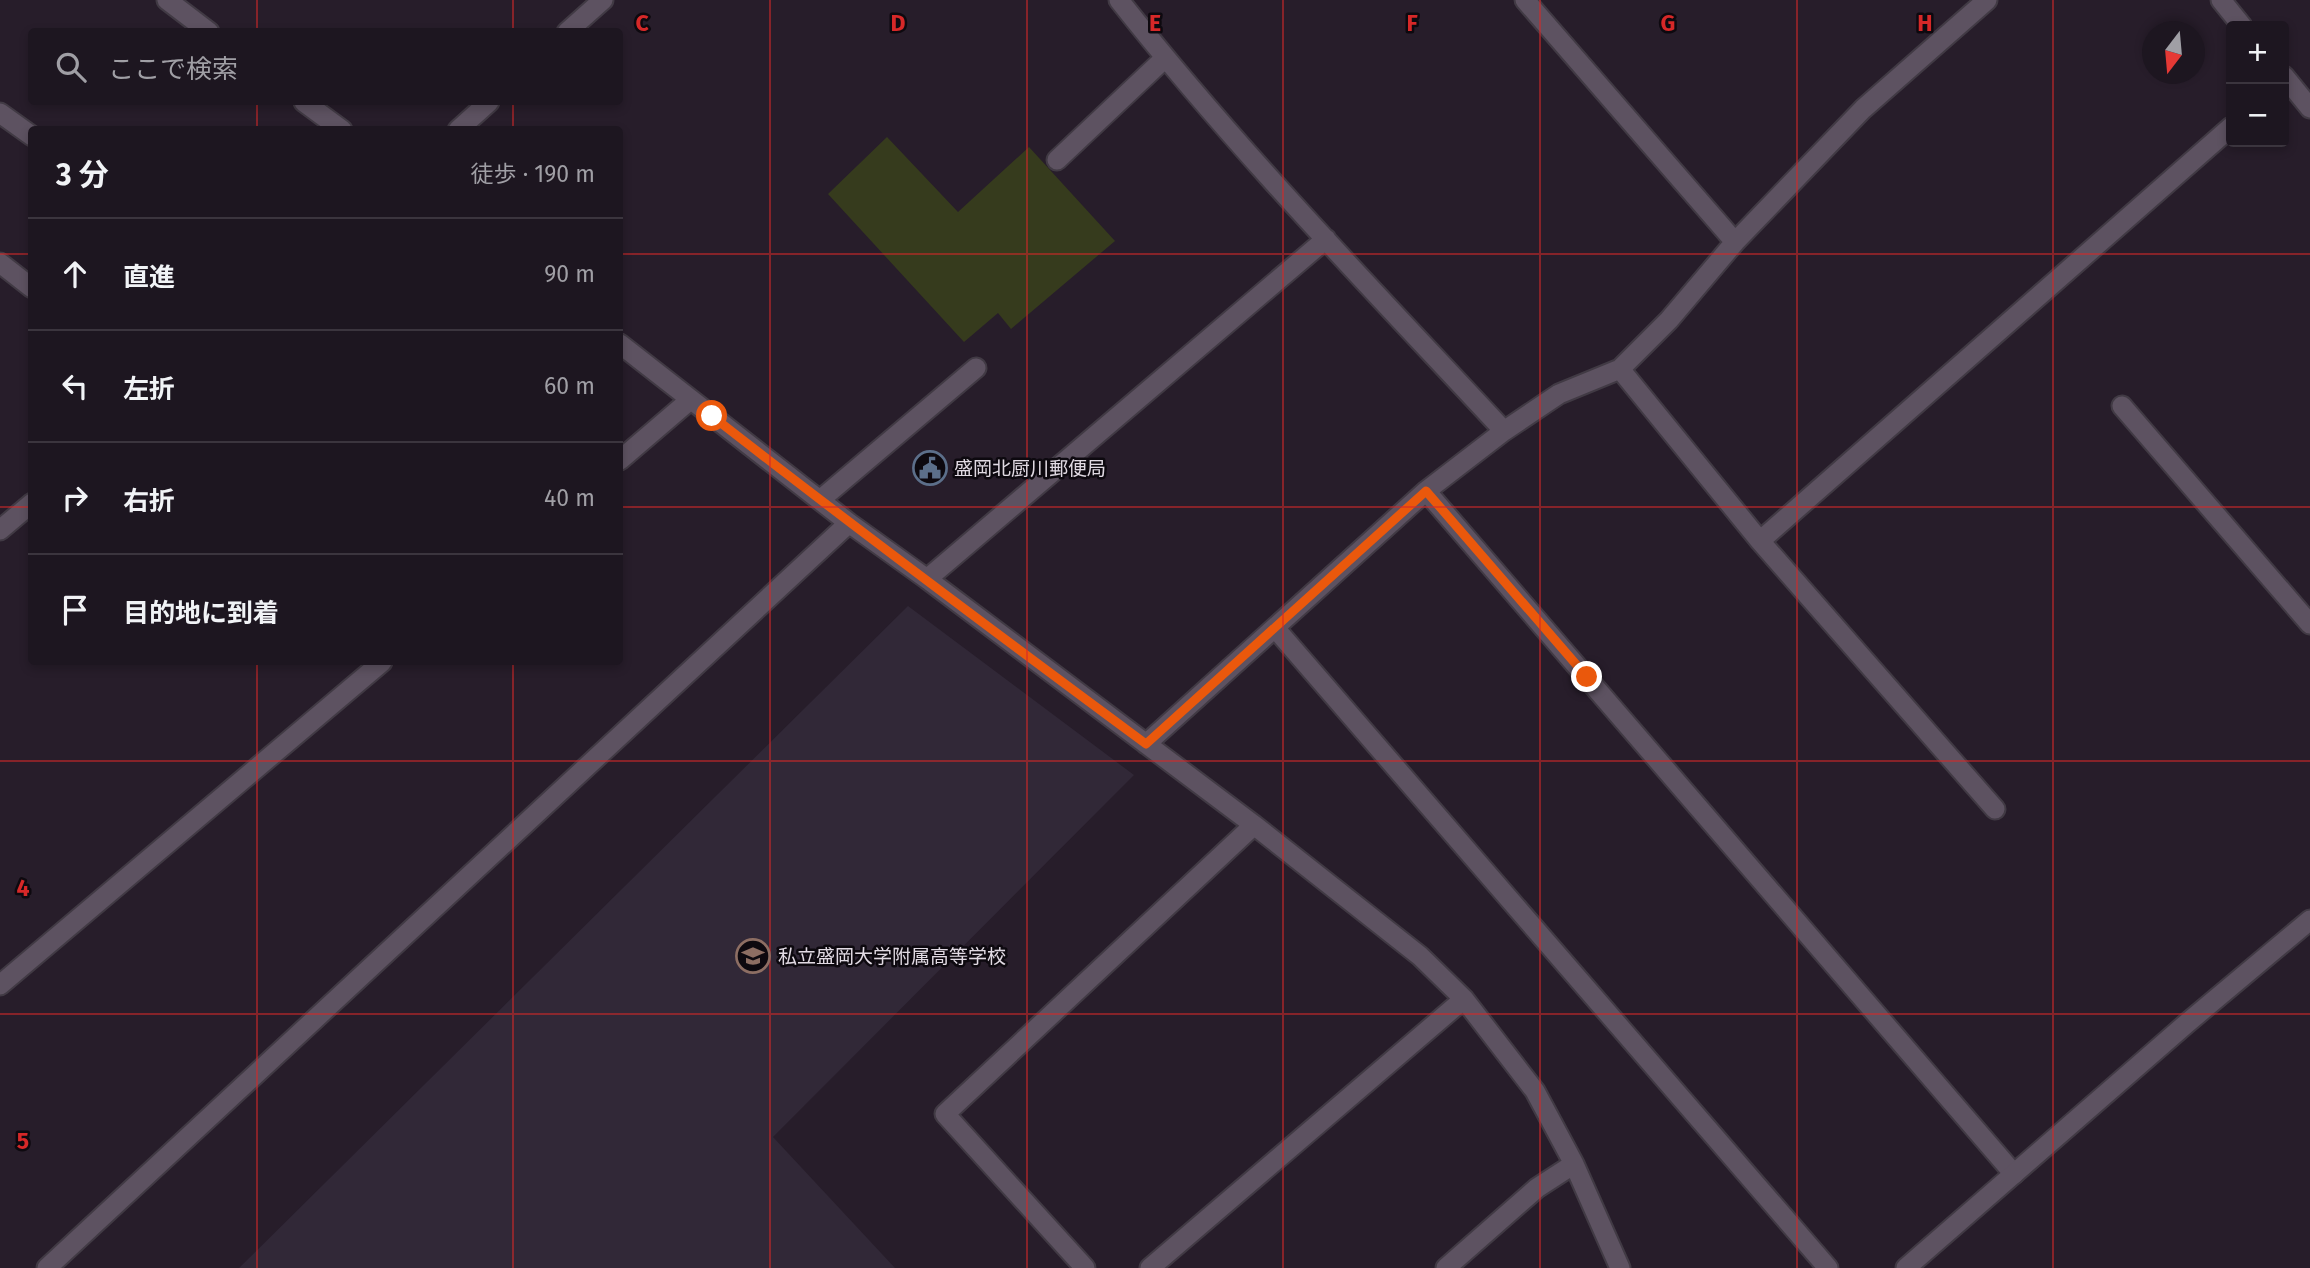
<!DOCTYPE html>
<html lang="ja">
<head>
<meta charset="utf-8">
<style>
	body { margin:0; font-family:"Fira Sans","Noto Sans JP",sans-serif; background:#2a232d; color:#f1f3f6 }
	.controls { position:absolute; right:21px; top:21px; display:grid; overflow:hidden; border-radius:7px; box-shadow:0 4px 10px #0003 }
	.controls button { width:63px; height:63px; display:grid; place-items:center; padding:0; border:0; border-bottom:2px solid #3b353e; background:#1d1620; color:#f1f3f6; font:35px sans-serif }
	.compass { position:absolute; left:2142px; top:21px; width:63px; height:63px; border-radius:50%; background:#1d1620; box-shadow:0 4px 10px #0003; rotate:196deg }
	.stop { position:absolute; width:21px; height:21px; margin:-16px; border:5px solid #ea580c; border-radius:50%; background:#fff }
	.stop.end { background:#ea580c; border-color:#fff; box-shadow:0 2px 7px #0008 }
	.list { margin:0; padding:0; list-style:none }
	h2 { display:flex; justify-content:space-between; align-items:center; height:91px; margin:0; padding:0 28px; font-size:30px }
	h2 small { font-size:23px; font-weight:400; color:#a09fa5 }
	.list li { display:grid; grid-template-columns:46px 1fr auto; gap:21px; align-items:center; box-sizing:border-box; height:112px; padding:0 28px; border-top:2px solid #3b353e }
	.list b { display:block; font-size:26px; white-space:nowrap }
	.list em { font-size:23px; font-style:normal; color:#a09fa5 }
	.icon { flex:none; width:38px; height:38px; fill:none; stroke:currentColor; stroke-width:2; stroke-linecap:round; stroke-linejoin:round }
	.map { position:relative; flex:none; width:2310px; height:1268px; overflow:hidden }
	.search { position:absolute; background:#1d1620; box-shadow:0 4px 10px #0003; left:28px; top:28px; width:595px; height:77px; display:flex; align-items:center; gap:18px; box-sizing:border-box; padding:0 24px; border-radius:7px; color:#a09fa5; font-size:26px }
	.panel { position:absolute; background:#1d1620; box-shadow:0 4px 10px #0003; left:28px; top:126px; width:595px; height:539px; border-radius:7px }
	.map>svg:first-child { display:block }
</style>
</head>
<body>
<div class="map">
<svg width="2310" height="1268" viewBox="0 0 2310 1268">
	<rect width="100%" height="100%" fill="#271d2a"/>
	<path fill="#312837" d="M908,606l226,169 -361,362 122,131h-656z"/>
	<path fill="#363b1d" d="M887,137l71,75 71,-65 86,94 -104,88 -13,-16 -34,29 -136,-148z"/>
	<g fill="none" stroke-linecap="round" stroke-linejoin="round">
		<g stroke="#413a44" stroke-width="23">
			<path id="service" d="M0,113l32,23
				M0,263l32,25"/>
		</g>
		<g stroke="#413a44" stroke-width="23">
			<path id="minor" d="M1119,0c119,151 254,290 385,431
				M1525,0l210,242
				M2221,0l21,26
				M2284,76l26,32
				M1057,160l108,-102
				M620,344l229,179 78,56 327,246 166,131 44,43 71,92 39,73 46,104
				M1620,369l140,172 235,268
				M2122,406l188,218
				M620,460l70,-60
				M1426,491l588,683
				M820,500l156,-132
				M1760,541l471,-414
				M927,579l399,-340
				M1275,628l553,640
				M1146,744l280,-253 78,-60 55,-37 61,-25 49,-49 66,-78 128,-133 124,-109
				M0,985l382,-323
				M47,1268l802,-745
				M1085,1268l-140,-154 309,-289
				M1150,1268l314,-269
				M1446,1268l91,-80 37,-24"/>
		</g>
		<g stroke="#413a44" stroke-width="23">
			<path id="tertiary" d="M167,0l42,32
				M567,32l36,-32
				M304,102l38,28
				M458,130l31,-28
				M0,530l32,-27
				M1906,1268l280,-244 124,-104"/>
		</g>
		<use href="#service" stroke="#5d5261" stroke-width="19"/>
		<use href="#minor" stroke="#5d5261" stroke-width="19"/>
		<use href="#tertiary" stroke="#5d5261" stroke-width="19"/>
	</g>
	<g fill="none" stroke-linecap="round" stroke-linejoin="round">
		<path stroke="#ea580c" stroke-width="9" d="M712,416c143,112 288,220 434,328l280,-253 161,186"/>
	</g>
	<path fill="none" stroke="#d62828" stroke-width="2" stroke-opacity="0.55" d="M257,0v32M513,0v32M770,0v1268M1027,0v1268M1283,0v1268M1540,0v1268M1797,0v1268M2053,0v1268M257,102v28M513,102v28M0,254h32M620,254h1690M0,507h32M620,507h1690M257,662v606M513,662v606M0,761h2310M0,1014h2310"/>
	<defs>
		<g id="civic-ring" transform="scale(1.75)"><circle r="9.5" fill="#0d090f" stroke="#5c6f8a" stroke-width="1.5"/><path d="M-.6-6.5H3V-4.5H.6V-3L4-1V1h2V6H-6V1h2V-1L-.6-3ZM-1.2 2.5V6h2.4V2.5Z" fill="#5c6f8a"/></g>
		<g id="school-ring" transform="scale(1.75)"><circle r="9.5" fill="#0d090f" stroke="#8d6e63" stroke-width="1.5"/><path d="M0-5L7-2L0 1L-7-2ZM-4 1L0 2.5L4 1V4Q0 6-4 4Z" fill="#8d6e63"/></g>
	</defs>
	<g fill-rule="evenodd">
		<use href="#civic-ring" x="930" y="468"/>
		<use href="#school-ring" x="753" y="956"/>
	</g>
	<g text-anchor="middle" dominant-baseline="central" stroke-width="5" stroke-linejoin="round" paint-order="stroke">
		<g font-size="19" fill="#e1dae3" stroke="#0d090f" text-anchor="start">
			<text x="954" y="468">盛岡北厨川郵便局</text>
			<text x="778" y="956">私立盛岡大学附属高等学校</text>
		</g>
	</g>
	<g font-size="23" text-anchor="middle" font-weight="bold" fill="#d62828" stroke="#0d090f" stroke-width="5" stroke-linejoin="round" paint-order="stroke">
		<text x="642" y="31">C</text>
		<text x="898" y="31">D</text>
		<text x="1155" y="31">E</text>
		<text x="1412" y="31">F</text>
		<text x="1668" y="31">G</text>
		<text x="1925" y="31">H</text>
		<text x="23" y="896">4</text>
		<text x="23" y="1149">5</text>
	</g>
</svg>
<div class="controls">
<button>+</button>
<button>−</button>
</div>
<svg class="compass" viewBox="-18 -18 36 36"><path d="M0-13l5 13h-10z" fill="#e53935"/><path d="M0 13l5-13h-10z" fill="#a09fa5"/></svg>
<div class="stop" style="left:712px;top:416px"></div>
<div class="stop end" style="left:1587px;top:677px"></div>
<div class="search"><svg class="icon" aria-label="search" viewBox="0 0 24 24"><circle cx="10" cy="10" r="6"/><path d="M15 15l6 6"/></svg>ここで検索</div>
<section class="panel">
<h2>3 分<small>徒歩 · 190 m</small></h2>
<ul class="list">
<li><svg class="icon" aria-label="ahead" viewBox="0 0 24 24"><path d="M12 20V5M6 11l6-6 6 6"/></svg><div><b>直進</b></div><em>90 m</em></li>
<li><svg class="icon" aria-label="left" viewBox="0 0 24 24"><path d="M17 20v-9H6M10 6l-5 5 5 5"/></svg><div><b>左折</b></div><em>60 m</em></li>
<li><svg class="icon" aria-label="right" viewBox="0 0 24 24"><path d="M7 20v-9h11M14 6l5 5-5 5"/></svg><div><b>右折</b></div><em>40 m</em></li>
<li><svg class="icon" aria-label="arrive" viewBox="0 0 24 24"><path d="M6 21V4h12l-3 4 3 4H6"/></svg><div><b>目的地に到着</b></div></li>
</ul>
</section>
</div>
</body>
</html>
